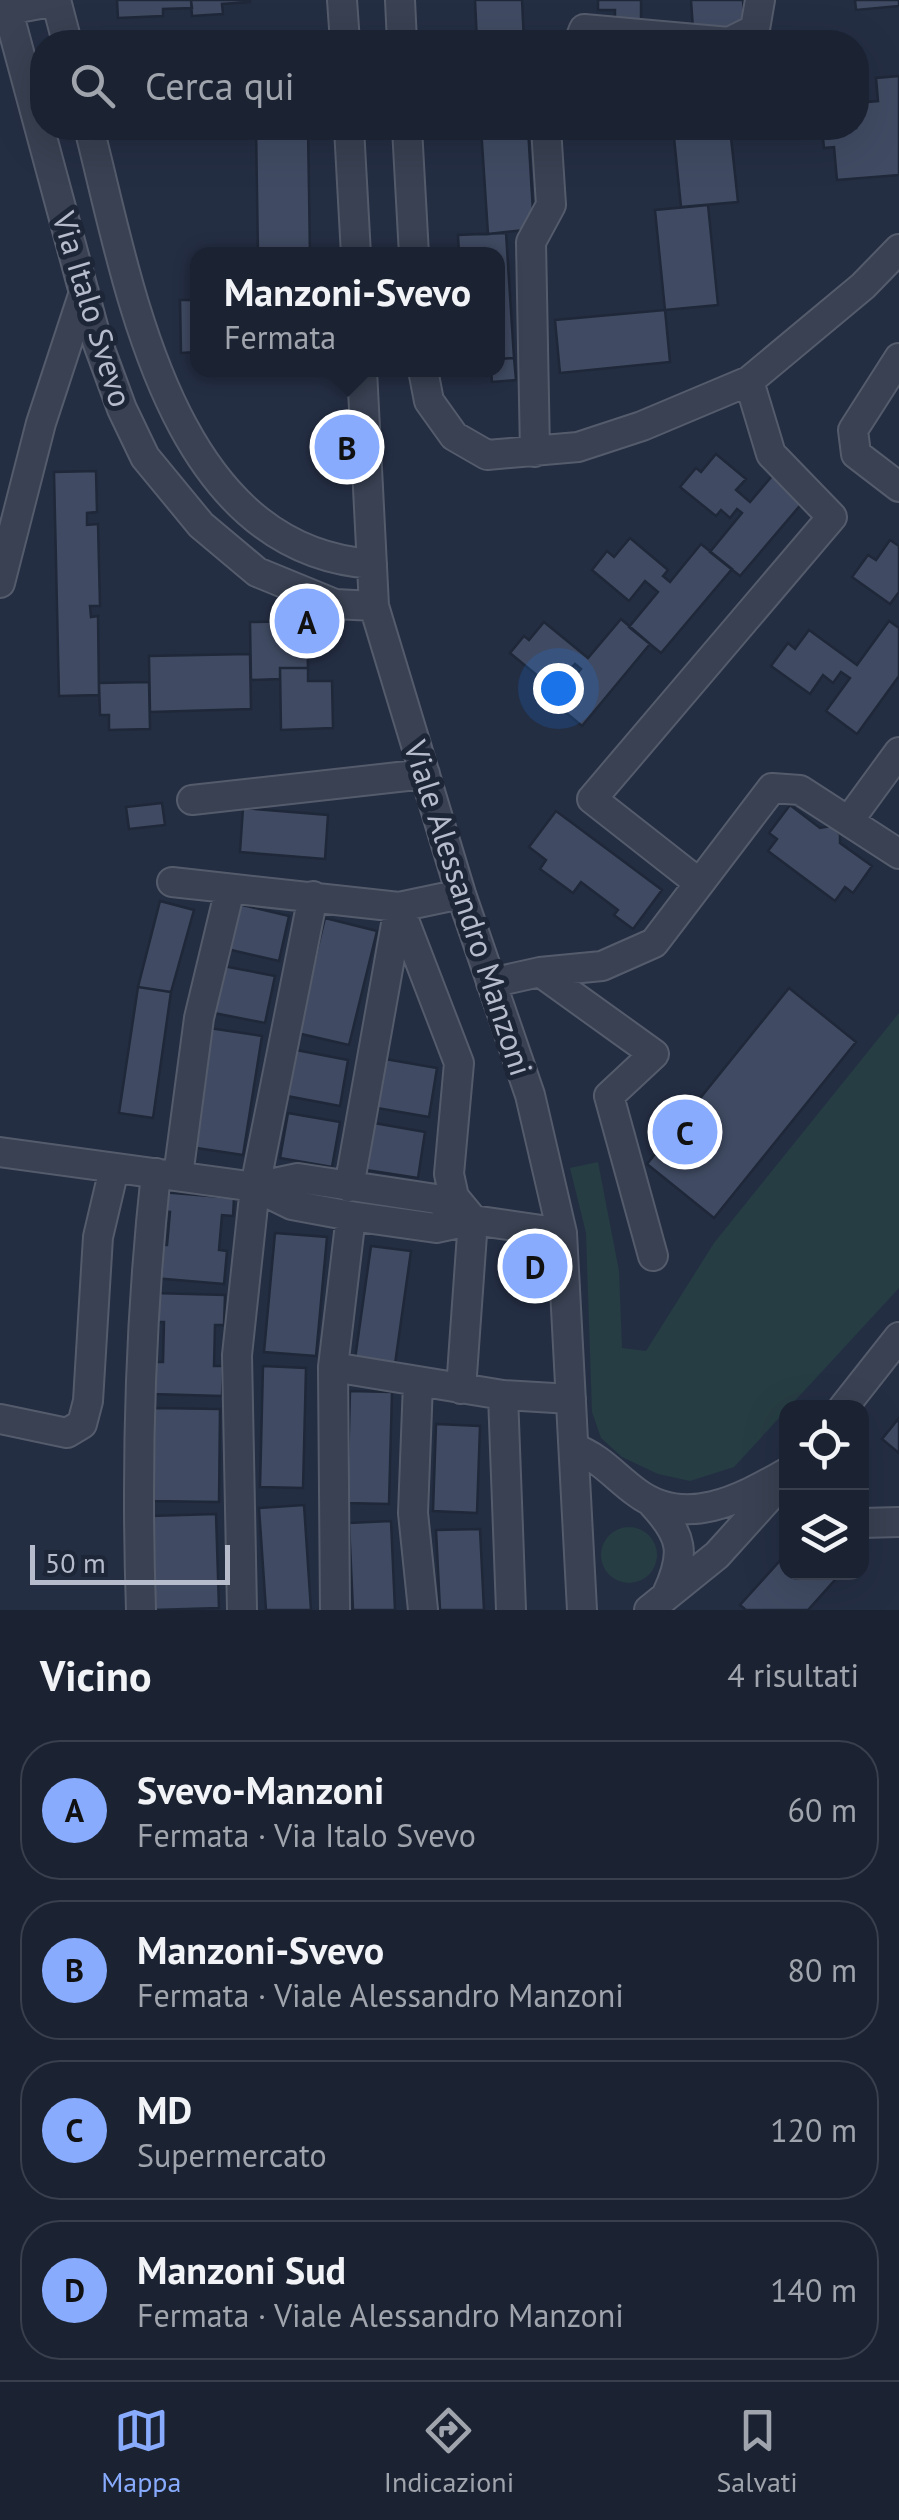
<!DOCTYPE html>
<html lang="it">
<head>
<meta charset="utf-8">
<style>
	body { margin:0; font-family:"PT Sans",sans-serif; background:#242a3a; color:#f1f3f6 }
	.controls { position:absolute; right:30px; bottom:30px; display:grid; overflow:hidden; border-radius:20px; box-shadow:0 10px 40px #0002 }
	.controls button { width:90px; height:90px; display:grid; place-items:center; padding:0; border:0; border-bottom:2px solid #393f4d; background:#1b2232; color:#f1f3f6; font:50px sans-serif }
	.scale { position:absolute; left:30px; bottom:25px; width:200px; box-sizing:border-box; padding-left:10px; border:5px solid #b6bccc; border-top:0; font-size:28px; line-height:35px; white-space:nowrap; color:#b6bccc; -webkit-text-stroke:8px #1d2637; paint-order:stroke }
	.you { position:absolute; left:558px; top:688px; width:35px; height:35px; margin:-25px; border:8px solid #fff; border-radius:50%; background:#1a73e8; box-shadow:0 0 0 15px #1a73e833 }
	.badge { display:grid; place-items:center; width:65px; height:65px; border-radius:50%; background:#88abfe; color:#111; font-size:32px; font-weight:700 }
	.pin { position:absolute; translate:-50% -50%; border:5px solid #fff; box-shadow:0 2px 10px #0006 }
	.popup { position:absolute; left:190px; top:247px; width:315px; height:130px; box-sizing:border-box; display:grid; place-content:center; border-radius:20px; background:#1b2232; filter:drop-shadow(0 2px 8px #0005); font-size:32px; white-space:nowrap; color:#a0a4ac }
	.popup b { font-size:38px; color:#f1f3f6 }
	.popup::after { content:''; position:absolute; left:50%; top:100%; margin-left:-20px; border:20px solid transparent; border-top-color:#1b2232 }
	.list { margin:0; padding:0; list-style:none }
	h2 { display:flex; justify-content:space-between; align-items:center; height:130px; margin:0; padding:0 40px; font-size:42px }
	h2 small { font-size:32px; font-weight:400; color:#a0a4ac }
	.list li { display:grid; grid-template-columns:65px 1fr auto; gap:30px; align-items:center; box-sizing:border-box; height:140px; margin:0 20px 20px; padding:0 20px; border:2px solid #393f4d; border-radius:40px }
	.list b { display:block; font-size:38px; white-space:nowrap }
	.list p { margin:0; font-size:32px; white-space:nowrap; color:#a0a4ac }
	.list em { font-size:32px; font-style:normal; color:#a0a4ac }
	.icon { flex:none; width:55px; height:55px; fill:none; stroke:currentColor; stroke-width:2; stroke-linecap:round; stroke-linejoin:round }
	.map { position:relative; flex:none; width:899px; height:1610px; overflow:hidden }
	.search { position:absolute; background:#1b2232; box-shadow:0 10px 40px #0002; left:30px; right:30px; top:30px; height:110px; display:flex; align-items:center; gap:25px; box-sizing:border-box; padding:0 35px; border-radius:40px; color:#a0a4ac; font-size:38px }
	.sheet { height:770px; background:#1b2232 }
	nav { display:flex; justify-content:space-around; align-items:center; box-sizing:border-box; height:140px; border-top:2px solid #393f4d; background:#1b2232; font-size:28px; color:#a0a4ac }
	nav a { display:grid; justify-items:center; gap:5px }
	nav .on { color:#88abfe }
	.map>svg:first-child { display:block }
</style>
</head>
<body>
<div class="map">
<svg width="899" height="1610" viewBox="0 0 899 1610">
	<rect width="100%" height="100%" fill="#242e43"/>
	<path fill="#263d43" d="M899,1013v275l-165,179 -44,14 -32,-7 -36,-17 -21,-19 -9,-26 -6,-179 -16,-65 28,-6 21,109 3,77 24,3 68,-108z
		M601 1555a28 28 0 1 1 56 0a28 28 0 1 1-56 0Z"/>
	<path fill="#404b63" stroke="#1f2839" stroke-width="2.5" d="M117,0h74l1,8 -29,1v7l-45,2z
		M191,0h59v2l-28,2 1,10 -31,2z
		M475,0h47l2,42h-47z
		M598,0h43v22l-26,-1v-11h-17z
		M691,0h52l2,27 -52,2z
		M855,0h44v6l-43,4z
		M306,35l1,7h-52v-6z
		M899,76v99l-62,5 -3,-33 -10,1 -2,-20h34v-25l22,-2 -2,-23z
		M256,128h52l2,127h-52z
		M481,128h47l5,84 -8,18 -37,4z
		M673,128h57l8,74 -57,5z
		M708,205l10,100 -53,5 -10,-100z
		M506,233l8,125 -17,1v-104h-38l-1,-20z
		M180,300h17v52l-16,1z
		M665,310l5,52 -110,11 -5,-53z
		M514,358l2,22 -24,2 -1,-12h6v-11z
		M716,454l30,25 -10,11 14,12 28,-33 31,26 -69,81 -30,-24 32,-39 -5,-4 -7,9 -9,-8 -5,6 -36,-29 16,-19 5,4z
		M96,471l1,41 -10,1v12l11,-1 2,82h-10l1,11 7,-1 1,79 -40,1 -5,-224z
		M630,538l38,32 -5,6 7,6 31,-38 31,25 -71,84 -32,-26 29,-35 -13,-11 -16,20 -37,-31 15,-19 7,6z
		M890,540l9,6v46l-9,12 -38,-27 16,-22 8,5z
		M621,619l29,25 -68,82 -29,-24 28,-33 -6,-5 -10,10 -8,-6 -12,14 -35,-29 14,-17 5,4 15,-18 44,36z
		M307,621l1,47h-28v11l-29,1 -1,-58z
		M889,621l10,7v48l-42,58 -31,-23 24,-33 -9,-6 -8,11 -10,-8 -13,19 -39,-28 17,-23 7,6 14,-19 48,35z
		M250,654l1,55 -101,3 -1,-56z
		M280,668h28v13h24l1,47 -52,2z
		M149,682l1,47 -41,1v-15h-9l-1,-32z
		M162,803l3,22 -36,4 -3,-22z
		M790,805l30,23 11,-2 9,8v9l32,23 -19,27 -8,-6 -10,14 -67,-50 9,-12 -8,-6z
		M243,808l85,7 -3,44 -85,-7z
		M556,811l106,79 -29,39 -19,-14 4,-5 -37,-28 -8,11 -33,-24 6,-9 -17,-13z
		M160,901l34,9 -23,82 -33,-5z
		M238,904l51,12 -10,45 -52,-12z
		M325,918l52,13 -28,114 -52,-12z
		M223,966l52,10 -10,47 -51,-10z
		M138,987l33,5 -18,126 -34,-5z
		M789,988l67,54 -142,176 -67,-54z
		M209,1028l53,8 -19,119 -53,-8z
		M296,1050l52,10 -8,46 -53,-10z
		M385,1059l52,9 -8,49 -52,-9z
		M288,1113l52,9 -8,45 -52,-9z
		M374,1123l51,9 -7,46 -52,-8z
		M161,1192l73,6 -1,18 -11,-1 -3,35 8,1 -3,33 -70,-6 3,-33h10l3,-33 -11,-1z
		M275,1233l52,4 -11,119 -52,-4z
		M371,1246l40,5 -16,113 -40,-5z
		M153,1293l72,2 -1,30h-9l-1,41h9l-1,30 -70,-2 1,-32h10l1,-40h-12z
		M263,1366l43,2 -3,120 -43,-1z
		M350,1391l42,1 -3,112 -42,-1z
		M152,1408l68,1 -1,93 -69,-1z
		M899,1418v35l-17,-14z
		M436,1424l44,2 -3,87 -44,-2z
		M304,1505l7,105h-45l-7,-102z
		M216,1514l3,94 -66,2 -3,-94z
		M391,1521l4,89h-42l-4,-87z
		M480,1529l4,81h-44l-4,-80z
		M786,1554v18h56l-34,38h-62l-6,-5z"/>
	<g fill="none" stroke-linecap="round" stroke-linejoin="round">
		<g stroke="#545c6c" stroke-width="32">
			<path id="minor" d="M5,0l92,341 25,68 23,48 56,68 56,47 78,32 39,2
				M56,0l11,42
				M342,0l3,42
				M400,0l2,42
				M8,10l48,-9
				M579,42l5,-13 145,13 26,-13 5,-29
				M89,128c40,155 80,422 283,436
				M349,128l7,127
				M407,128l7,127
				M899,358l-46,72 3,24 43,33
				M362,370l12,236 87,288 69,201 32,138 20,377
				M423,370l6,31 25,35 33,19 91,-8 64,-21 107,-45 114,-95 36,-37
				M535,452l-4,-210 20,-37 -5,-77
				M0,583l41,-160 43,-131
				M192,800l233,-26
				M850,819l49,-67
				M172,882l227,25 60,156 -10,111 5,23 19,23 -12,169
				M699,883l-107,-84 240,-282 -61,-63 -22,-73
				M540,972l114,82 -45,42 44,160
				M491,983l49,-11 62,-6 52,-23 118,-155 28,2 99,64
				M0,1152l255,35
				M178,1176l21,-158 31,-129
				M349,1187l50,-280 62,-13
				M467,1217l-31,-18 -138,-21 -43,9 37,18 59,11 85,12 37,-8 89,13
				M333,1367l170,28 68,4
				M418,1383l-5,130 10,97
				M503,1395l8,215
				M843,1408l56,-71
				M0,1419l67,14 15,-9 6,-23 10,-164 16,-68
				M574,1448c28,11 39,27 62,44 49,37 105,7 150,-19
				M652,1503c31,33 34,50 15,91
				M862,1523l37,-1
				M141,1610c-5,-146 -1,-291 15,-437
				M242,1610l-5,-255 18,-168 58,-291
				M335,1610l-2,-243 18,-151
				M649,1610l68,-55 64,-71"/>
		</g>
		<use href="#minor" stroke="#394152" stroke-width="28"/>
	</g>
	<g text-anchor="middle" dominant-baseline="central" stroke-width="10" stroke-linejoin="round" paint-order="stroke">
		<g font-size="32" fill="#b6bccc" stroke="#1d2637">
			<text transform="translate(93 309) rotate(73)">Via Italo Svevo</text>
			<text transform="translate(469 908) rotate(72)">Viale Alessandro Manzoni</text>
		</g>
	</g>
</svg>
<div class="controls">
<button><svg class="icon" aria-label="locate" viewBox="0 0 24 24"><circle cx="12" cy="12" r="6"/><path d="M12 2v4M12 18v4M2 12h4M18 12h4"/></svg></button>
<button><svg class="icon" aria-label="layers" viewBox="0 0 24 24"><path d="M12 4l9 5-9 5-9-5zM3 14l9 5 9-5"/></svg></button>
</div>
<div class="scale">50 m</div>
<div class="you"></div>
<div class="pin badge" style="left:307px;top:621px">A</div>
<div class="pin badge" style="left:347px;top:447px">B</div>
<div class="popup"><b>Manzoni-Svevo</b>Fermata</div>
<div class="pin badge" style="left:685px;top:1132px">C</div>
<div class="pin badge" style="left:535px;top:1266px">D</div>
<div class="search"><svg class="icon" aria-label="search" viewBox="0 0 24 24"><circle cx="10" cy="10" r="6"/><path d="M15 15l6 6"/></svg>Cerca qui</div>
</div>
<section class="sheet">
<h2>Vicino<small>4 risultati</small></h2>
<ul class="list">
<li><span class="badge">A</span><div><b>Svevo-Manzoni</b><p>Fermata · Via Italo Svevo</p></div><em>60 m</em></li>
<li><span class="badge">B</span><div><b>Manzoni-Svevo</b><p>Fermata · Viale Alessandro Manzoni</p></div><em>80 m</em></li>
<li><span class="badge">C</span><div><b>MD</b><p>Supermercato</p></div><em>120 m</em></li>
<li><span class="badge">D</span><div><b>Manzoni Sud</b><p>Fermata · Viale Alessandro Manzoni</p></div><em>140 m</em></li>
</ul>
</section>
<nav>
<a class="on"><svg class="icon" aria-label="map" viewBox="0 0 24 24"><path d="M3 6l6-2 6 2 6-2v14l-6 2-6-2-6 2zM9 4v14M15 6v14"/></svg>Mappa</a>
<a><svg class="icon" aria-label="directions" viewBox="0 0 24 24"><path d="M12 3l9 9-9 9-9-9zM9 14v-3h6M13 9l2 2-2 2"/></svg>Indicazioni</a>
<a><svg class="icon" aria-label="saved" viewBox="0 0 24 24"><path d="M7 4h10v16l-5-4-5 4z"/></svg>Salvati</a>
</nav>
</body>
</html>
